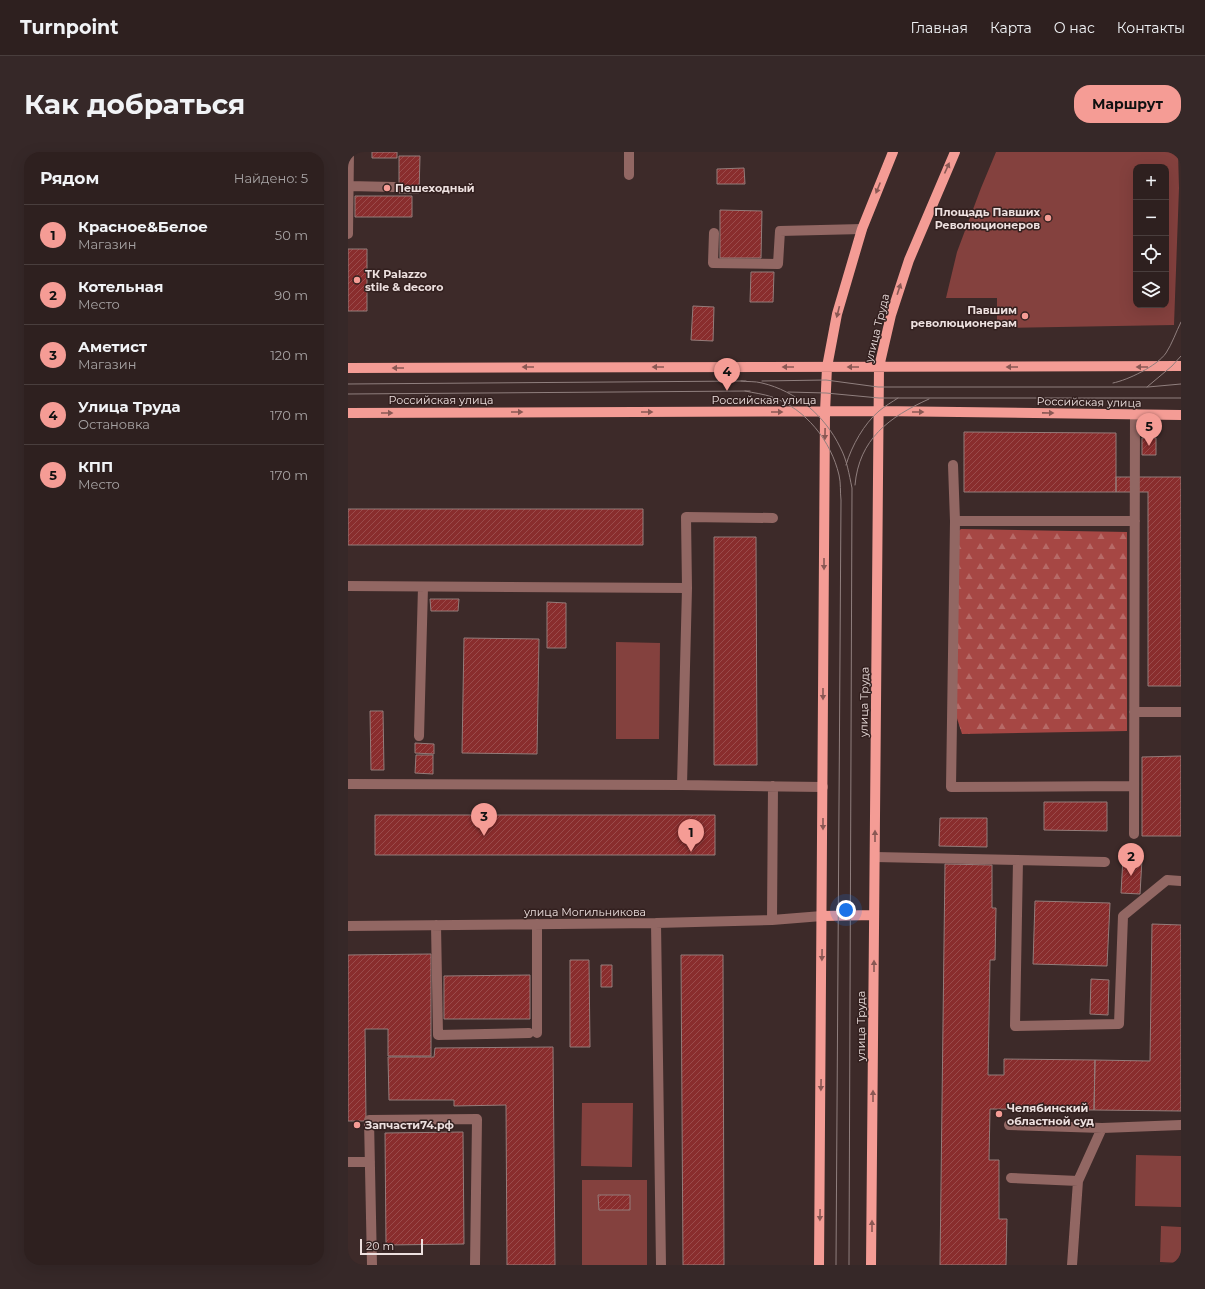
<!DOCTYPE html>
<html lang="ru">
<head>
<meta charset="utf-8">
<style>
	body { margin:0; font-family:Montserrat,sans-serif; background:#362828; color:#f1f3f6 }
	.controls { position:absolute; right:12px; top:12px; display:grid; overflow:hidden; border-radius:8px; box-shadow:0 4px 16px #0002 }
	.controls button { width:36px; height:36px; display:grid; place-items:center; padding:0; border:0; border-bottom:1px solid #493e3d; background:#2e201f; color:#f1f3f6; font:20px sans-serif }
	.scale { position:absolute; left:12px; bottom:10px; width:63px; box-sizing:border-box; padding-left:4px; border:2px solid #ede0df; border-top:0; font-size:11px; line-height:14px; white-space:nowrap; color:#ede0df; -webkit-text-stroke:3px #33201f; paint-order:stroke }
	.you { position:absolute; left:498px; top:758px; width:14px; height:14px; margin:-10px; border:3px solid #fff; border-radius:50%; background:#1a73e8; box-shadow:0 0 0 6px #1a73e833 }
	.badge { display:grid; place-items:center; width:26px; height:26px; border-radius:50%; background:#f59c95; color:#111; font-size:13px; font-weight:700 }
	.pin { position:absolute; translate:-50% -33px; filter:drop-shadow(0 1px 2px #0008) }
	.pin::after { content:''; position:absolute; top:21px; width:14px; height:12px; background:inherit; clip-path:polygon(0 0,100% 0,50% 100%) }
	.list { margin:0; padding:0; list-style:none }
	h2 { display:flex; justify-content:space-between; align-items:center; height:52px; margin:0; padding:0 16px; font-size:17px }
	h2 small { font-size:13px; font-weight:400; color:#a7a3a4 }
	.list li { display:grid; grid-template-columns:26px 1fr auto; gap:12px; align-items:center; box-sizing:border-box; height:60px; padding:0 16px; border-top:1px solid #493e3d }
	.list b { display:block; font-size:15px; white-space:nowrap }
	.list p { margin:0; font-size:13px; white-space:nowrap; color:#a7a3a4 }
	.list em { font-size:13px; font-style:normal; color:#a7a3a4 }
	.icon { flex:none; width:22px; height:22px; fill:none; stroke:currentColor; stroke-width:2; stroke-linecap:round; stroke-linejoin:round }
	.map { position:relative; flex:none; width:833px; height:1113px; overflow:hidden; border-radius:16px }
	header { display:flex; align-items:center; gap:24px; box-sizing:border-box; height:56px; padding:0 20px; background:#2e201f; border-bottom:1px solid #493e3d }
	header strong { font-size:19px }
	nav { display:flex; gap:22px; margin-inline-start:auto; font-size:14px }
	.intro { display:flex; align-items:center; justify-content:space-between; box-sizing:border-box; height:96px; padding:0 24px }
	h1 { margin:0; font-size:28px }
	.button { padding:10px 18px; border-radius:16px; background:#f59c95; color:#111; font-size:14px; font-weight:700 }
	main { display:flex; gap:24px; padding:0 24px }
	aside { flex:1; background:#2e201f; border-radius:16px; box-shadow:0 4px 16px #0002 }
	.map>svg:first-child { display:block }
</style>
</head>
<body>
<header>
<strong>Turnpoint</strong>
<nav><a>Главная</a><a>Карта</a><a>О нас</a><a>Контакты</a></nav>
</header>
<div class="intro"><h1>Как добраться</h1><a class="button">Маршрут</a></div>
<main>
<aside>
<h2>Рядом<small>Найдено: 5</small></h2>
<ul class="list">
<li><span class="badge">1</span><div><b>Красное&amp;Белое</b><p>Магазин</p></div><em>50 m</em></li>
<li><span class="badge">2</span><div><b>Котельная</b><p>Место</p></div><em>90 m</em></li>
<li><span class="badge">3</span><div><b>Аметист</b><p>Магазин</p></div><em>120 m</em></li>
<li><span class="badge">4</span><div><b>Улица Труда</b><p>Остановка</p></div><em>170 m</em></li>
<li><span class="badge">5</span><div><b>КПП</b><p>Место</p></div><em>170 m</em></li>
</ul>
</aside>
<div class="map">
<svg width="833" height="1113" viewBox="0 0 833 1113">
	<defs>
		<pattern id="forest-firs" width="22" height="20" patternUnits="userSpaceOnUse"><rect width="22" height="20" fill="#a64744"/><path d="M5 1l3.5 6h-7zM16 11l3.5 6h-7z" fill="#b76a67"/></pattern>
		<pattern id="building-hatch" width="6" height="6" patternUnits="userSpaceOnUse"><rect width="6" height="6" fill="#892d2d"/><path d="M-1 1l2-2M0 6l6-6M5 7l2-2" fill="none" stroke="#9a4b4b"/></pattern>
	</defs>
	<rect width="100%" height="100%" fill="#3d2a29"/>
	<path fill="#84413e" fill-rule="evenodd" d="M648,0h182l1,36 -5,137 -177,3v-30h-51l11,-46 24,-64zM788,15h30v138h-30z
		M268,490l44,1 -1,96h-43z
		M234,951h51l-1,64 -51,-1z
		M788,1003l45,1v51l-46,-1z
		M234,1028h65v85h-65z
		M813,1074l20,1v36l-21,-1z"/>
	<path fill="url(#forest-firs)" d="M613,377l166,3v199l-165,3 -8,-25 3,-177z"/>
	<path fill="url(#building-hatch)" stroke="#947c7a" d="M24,0h25v6h-25z
		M51,4h21l-1,37h-20z
		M396,16l1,16h-28v-15z
		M7,44h57v21h-57z
		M372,58l42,1 -1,47h-41z
		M0,97h19v62h-19z
		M403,120h23l-1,30h-23z
		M345,154l21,1 -1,34 -22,-1z
		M616,280l152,1v59h-152z
		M794,286h14v17h-14z
		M768,325h65v209h-33v-194h-32z
		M0,357h295v36h-295z
		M366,385h42l1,228h-43z
		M82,447h29l-1,12h-27z
		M199,450l19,1v45h-19z
		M116,486l75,1 -2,115 -75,-1z
		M22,559h13l1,59h-13z
		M67,591l19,1v10l-19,-1z
		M68,603h17v19l-18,-1z
		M833,604v80h-39v-79z
		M696,650h63v29l-63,-1z
		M27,663h340v40h-340z
		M592,666h47v29l-48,-1z
		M775,706l19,1 -2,35 -19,-1z
		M597,712l47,1v43h4l-1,52h-5l-2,115h16v-16l91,1 -1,50 -104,-1 -1,51h10v59h8l-1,46h-66z
		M687,749l75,2 -3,63 -74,-2z
		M804,772l29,1v186l-87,-1 1,-50 55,1z
		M83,802v102h-43v-27h-23l1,92h-18v-166z
		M333,803h42l1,310h-41z
		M222,808h19l1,87h-20z
		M253,813h11v22h-11z
		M182,823v44h-86v-43z
		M743,827l18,1 -1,35 -18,-1z
		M205,895l2,218h-48l-1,-160 -52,1v-6h-65l-1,-43h46l1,-9z
		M115,980l1,112 -78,1 -1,-112z
		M250,1043h32v15h-31z"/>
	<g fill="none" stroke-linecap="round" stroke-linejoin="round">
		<path stroke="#926763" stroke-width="10" d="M281,0v23
			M0,34l46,1
			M366,81l-1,30 65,1 2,-33 82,-2
			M0,82l1,-82
			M605,313l2,56h180
			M607,369l-4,266 183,-1
			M0,434l339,2 -5,197 -334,-1
			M339,436l-1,-71 87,1
			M786,560h47
			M71,584l4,-149
			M334,633l141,2
			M786,682l1,-420
			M527,705l230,5
			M670,708l-3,166 104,-2 4,-108 44,-36 14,1
			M424,768l1,-134
			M308,771l5,342
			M189,772v109
			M88,773l2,110 91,-2
			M0,774l308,-3 116,-3 50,-4
			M661,973l93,3
			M0,1010h22
			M663,1026l67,3
			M24,1113l-3,-145 108,-1 -2,146
			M724,1113l6,-84 24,-53 79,-3"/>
		<path stroke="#f49c95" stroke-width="10" d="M0,216l833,-2
			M0,261l531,-2 302,4
			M474,764l52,-1
			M471,1113l6,-853 2,-45 10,-53 25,-85 31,-77
			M523,1113l8,-898 12,-52 18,-55 46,-108"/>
		<path stroke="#907f7e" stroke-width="1" d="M393,229c6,1 14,0 21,2 34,8 63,33 78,64 7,13 9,27 12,41l-3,777
			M414,229l64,-1 52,7h270l33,-3
			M765,231c15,-3 44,-17 53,-30 6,-9 10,-21 15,-31
			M0,232l398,-3
			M799,235l25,-21 9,-10
			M397,239c9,2 19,3 27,6 34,12 59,44 67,78 2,8 1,17 2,25l-5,765
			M440,240l38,1 53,5h302
			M0,242l402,-3
			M498,313c6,-20 18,-41 33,-54 6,-5 13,-9 19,-13
			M507,333c4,-46 34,-68 74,-86"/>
	</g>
	<defs><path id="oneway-solid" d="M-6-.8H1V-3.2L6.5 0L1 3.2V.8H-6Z"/></defs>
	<g fill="#8a5854">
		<use href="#oneway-solid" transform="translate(599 16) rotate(-66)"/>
		<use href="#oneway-solid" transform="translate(530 36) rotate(112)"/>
		<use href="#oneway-solid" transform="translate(551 137) rotate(-72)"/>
		<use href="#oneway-solid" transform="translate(490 160) rotate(104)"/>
		<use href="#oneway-solid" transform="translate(180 215) rotate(180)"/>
		<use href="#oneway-solid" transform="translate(310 215) rotate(180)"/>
		<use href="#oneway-solid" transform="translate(440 215) rotate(180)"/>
		<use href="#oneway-solid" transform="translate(505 215) rotate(-180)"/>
		<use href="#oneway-solid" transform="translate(664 215) rotate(-180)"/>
		<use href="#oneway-solid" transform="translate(794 215) rotate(-180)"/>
		<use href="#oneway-solid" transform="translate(50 216) rotate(180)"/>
		<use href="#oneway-solid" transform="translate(169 260)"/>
		<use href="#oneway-solid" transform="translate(299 260)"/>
		<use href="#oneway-solid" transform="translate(429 260)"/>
		<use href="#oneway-solid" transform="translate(570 260)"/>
		<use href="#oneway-solid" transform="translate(39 261)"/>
		<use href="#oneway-solid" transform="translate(700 261) rotate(1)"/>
		<use href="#oneway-solid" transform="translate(477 282) rotate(91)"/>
		<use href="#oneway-solid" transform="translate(476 412) rotate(90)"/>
		<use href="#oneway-solid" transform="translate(475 542) rotate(90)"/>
		<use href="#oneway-solid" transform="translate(475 672) rotate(90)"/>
		<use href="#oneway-solid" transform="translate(527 684) rotate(-90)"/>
		<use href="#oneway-solid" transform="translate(474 803) rotate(91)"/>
		<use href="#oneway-solid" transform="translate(526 814) rotate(-90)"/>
		<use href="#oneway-solid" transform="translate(473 933) rotate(91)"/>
		<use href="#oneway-solid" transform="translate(525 944) rotate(-90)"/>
		<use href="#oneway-solid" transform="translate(472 1063) rotate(91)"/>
		<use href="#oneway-solid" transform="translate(524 1074) rotate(-90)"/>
	</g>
	<g fill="#f59c95" stroke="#33201f" stroke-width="1.5">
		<circle cx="39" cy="36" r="4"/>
		<circle cx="700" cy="66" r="4"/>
		<circle cx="9" cy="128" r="4"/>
		<circle cx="677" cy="164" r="4"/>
		<circle cx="651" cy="962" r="4"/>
		<circle cx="9" cy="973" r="4"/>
	</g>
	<g text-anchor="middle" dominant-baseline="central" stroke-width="3" stroke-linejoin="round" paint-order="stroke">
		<g font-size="11" font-weight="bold" fill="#ede0df" stroke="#33201f" text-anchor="start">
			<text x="47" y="36">Пешеходный</text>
			<text x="692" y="60" text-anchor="end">Площадь Павших<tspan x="692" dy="13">Революционеров</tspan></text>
			<text x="17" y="122">ТК Palazzo<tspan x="17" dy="13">stile &amp; decoro</tspan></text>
			<text x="669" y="158" text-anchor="end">Павшим<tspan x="669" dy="13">революционерам</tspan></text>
			<text x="659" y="956">Челябинский<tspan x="659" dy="13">областной суд</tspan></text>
			<text x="17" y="973">Запчасти74.рф</text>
		</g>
		<g font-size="11" fill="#ede0df" stroke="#33201f">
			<text transform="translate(529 176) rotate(-76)">улица Труда</text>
			<text x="93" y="248">Российская улица</text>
			<text x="416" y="248">Российская улица</text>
			<text transform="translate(741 250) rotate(1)">Российская улица</text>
			<text transform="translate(516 550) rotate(-89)">улица Труда</text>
			<text x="237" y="760">улица Могильникова</text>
			<text transform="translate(513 874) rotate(-90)">улица Труда</text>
		</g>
	</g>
</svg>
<div class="controls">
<button>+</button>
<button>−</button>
<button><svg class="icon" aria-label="locate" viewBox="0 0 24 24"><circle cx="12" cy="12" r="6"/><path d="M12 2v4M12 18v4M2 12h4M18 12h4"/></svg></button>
<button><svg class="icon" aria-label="layers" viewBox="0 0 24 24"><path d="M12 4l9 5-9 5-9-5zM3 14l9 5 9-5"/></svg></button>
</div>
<div class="scale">20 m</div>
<div class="you"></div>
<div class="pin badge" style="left:343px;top:700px">1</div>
<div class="pin badge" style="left:783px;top:724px">2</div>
<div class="pin badge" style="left:136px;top:684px">3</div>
<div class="pin badge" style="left:379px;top:239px">4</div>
<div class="pin badge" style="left:801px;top:294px">5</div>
</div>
</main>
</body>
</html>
